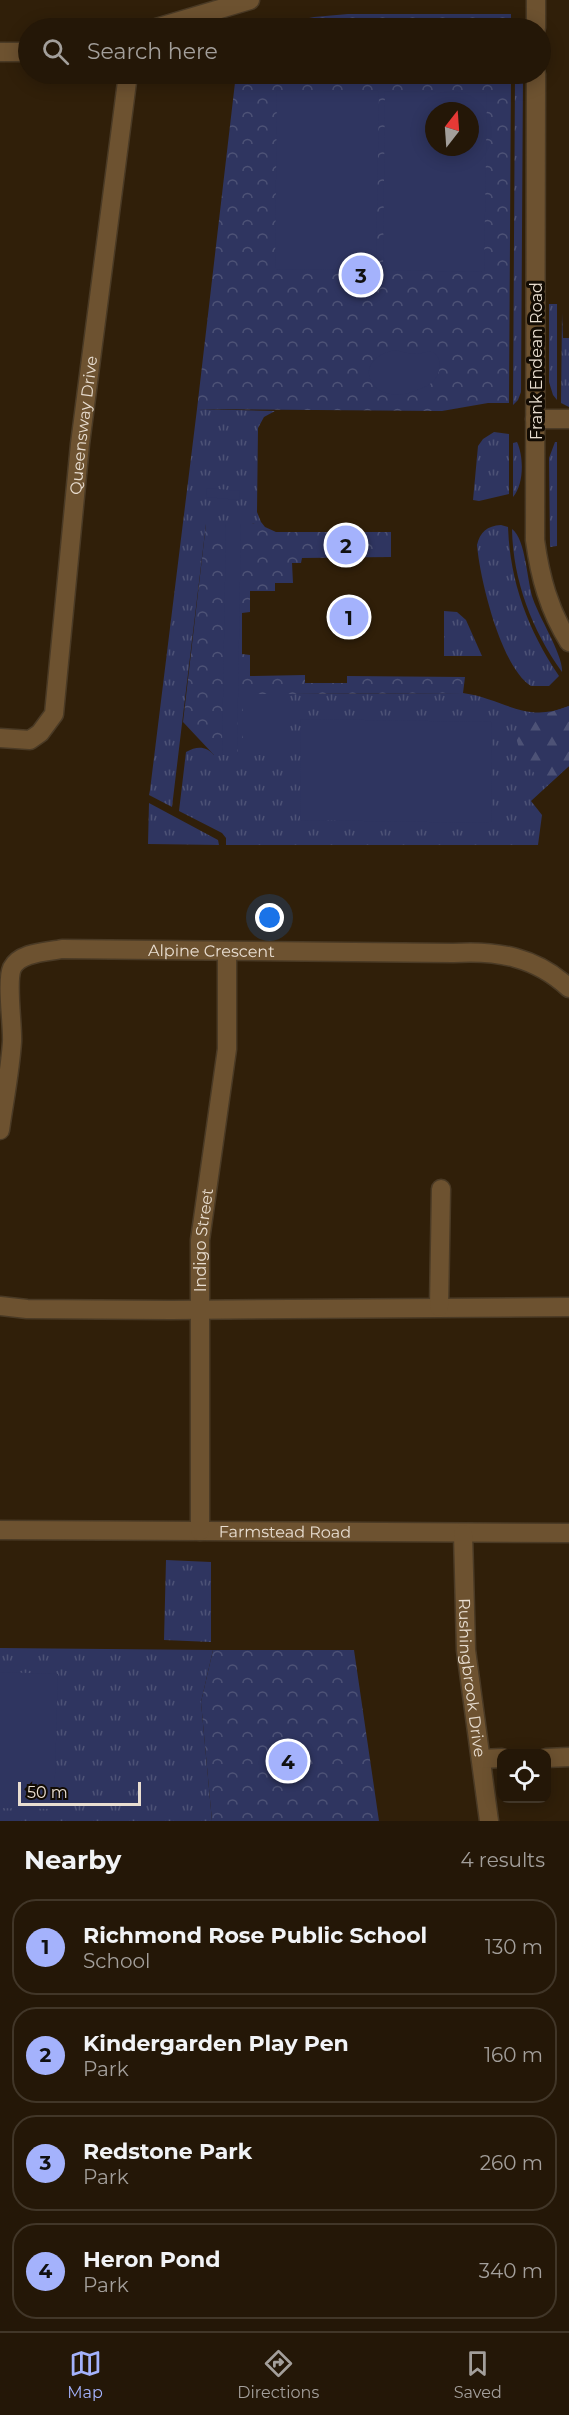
<!DOCTYPE html>
<html lang="en">
<head>
<meta charset="utf-8">
<style>
	body { margin:0; font-family:Montserrat,sans-serif; background:#2c2011; color:#f1f3f6 }
	.controls { position:absolute; right:18px; bottom:18px; display:grid; overflow:hidden; border-radius:12px; box-shadow:0 3px 15px #0003 }
	.controls button { width:54px; height:54px; display:grid; place-items:center; padding:0; border:0; border-bottom:2px solid #413628; background:#241707; color:#f1f3f6; font:30px sans-serif }
	.compass { position:absolute; left:425px; top:102px; width:54px; height:54px; border-radius:50%; background:#241707; box-shadow:0 3px 15px #0003; rotate:17deg }
	.scale { position:absolute; left:18px; bottom:15px; width:123px; box-sizing:border-box; padding-left:6px; border:3px solid #e9ded1; border-top:0; font-size:16px; line-height:21px; white-space:nowrap; color:#e9ded1; -webkit-text-stroke:4px #120b03; paint-order:stroke }
	.you { position:absolute; left:270px; top:918px; width:21px; height:21px; margin:-15px; border:4px solid #fff; border-radius:50%; background:#1a73e8; box-shadow:0 0 0 9px #1a73e833 }
	.badge { display:grid; place-items:center; width:39px; height:39px; border-radius:50%; background:#a4b2fc; color:#111; font-size:20px; font-weight:700 }
	.pin { position:absolute; translate:-50% -50%; border:3px solid #fff; box-shadow:0 2px 6px #0006 }
	.list { margin:0; padding:0; list-style:none }
	h2 { display:flex; justify-content:space-between; align-items:center; height:78px; margin:0; padding:0 24px; font-size:26px }
	h2 small { font-size:20px; font-weight:400; color:#a39f9b }
	.list li { display:grid; grid-template-columns:39px 1fr auto; gap:18px; align-items:center; box-sizing:border-box; height:96px; margin:0 12px 12px; padding:0 12px; border:2px solid #413628; border-radius:24px }
	.list b { display:block; font-size:22px; white-space:nowrap }
	.list p { margin:0; font-size:20px; white-space:nowrap; color:#a39f9b }
	.list em { font-size:20px; font-style:normal; color:#a39f9b }
	.icon { flex:none; width:33px; height:33px; fill:none; stroke:currentColor; stroke-width:2; stroke-linecap:round; stroke-linejoin:round }
	.map { position:relative; flex:none; width:569px; height:1821px; overflow:hidden }
	.search { position:absolute; background:#241707; box-shadow:0 3px 15px #0003; left:18px; right:18px; top:18px; height:66px; display:flex; align-items:center; gap:15px; box-sizing:border-box; padding:0 21px; border-radius:33px; color:#a39f9b; font-size:22px }
	.sheet { height:510px; background:#241707 }
	nav { display:flex; justify-content:space-around; align-items:center; box-sizing:border-box; height:84px; border-top:2px solid #413628; background:#241707; font-size:16px; color:#a39f9b }
	nav a { display:grid; justify-items:center; gap:3px }
	nav .on { color:#a4b2fc }
	.map>svg:first-child { display:block }
</style>
</head>
<body>
<div class="map">
<svg width="569" height="1821" viewBox="0 0 569 1821">
	<defs>
		<pattern id="grass-tufts" width="24" height="20" patternUnits="userSpaceOnUse" patternTransform="scale(1.5)"><rect width="24" height="20" fill="#2f3560"/><path d="M3 7l-1-3M5 7V3M7 7l1-3M15 17l-1-3M17 17v-4M19 17l1-3" fill="none" stroke="#4d5276"/></pattern>
		<pattern id="forest-firs" width="22" height="20" patternUnits="userSpaceOnUse" patternTransform="scale(1.5)"><rect width="22" height="20" fill="#2f3560"/><path d="M5 1l3.5 6h-7zM16 11l3.5 6h-7z" fill="#4d5276"/></pattern>
		<pattern id="park-crowns" width="20" height="18" patternUnits="userSpaceOnUse" patternTransform="scale(1.5)"><rect width="20" height="18" fill="#2f3560"/><path d="M2 6a3 3 0 1 1 6 0M12 15a3 3 0 1 1 6 0" fill="none" stroke="#4d5276"/></pattern>
	</defs>
	<rect width="100%" height="100%" fill="#301f09"/>
	<path fill="url(#grass-tufts)" d="M515,74h8l-2,318 -3,8 -5,5z
		M549,304h8v96l-4,-5 -4,-13z
		M562,313l1,25h6v69l-8,-4z
		M197,409l78,2 -11,6 -6,11 -1,84 4,10 -9,2h-46l-34,283 -23,-12 1,-5z
		M494,432l15,2v60l-30,7 -6,-1 5,-54 5,-7z
		M517,442c7,15 7,43 -4,55v-54z
		M555,442h2v104l-7,1 -1,-89z
		M501,525l7,2c2,55 20,103 51,149l-10,10h-18c-30,-19 -51,-106 -54,-141 3,-13 10,-19 24,-20z
		M512,529c14,10 15,53 21,70 6,18 31,58 29,73 -30,-42 -49,-91 -50,-143z
		M444,611l13,1 9,8 16,36h-38z
		M463,693c42,6 62,31 106,13v60l-38,35 11,14 -4,30h-312v-7l-4,-5 -43,-22 7,-59c11,-6 20,-6 28,3h75v-61z
		M149,803l69,37 1,5 -71,-1z
		M166,1560l45,2v80l-47,-2z
		M0,1648l213,2 -12,52 11,119h-212z"/>
	<path fill="url(#forest-firs)" d="M569,706v60l-21,19c-19,-16 -26,-23 -32,-48l12,-24h20z"/>
	<path fill="url(#park-crowns)" fill-rule="evenodd" d="M348,14h163v14h-252l55,-11z
		M236,74h275l-2,329h-21l-46,8 -245,-2zM434,111h36v36h-36z
		M257,522h4l4,5 11,5h115v25l-89,1 -1,5h-9l1,20h-18v8h-25v21l-8,1v41l8,1v21l55,-1v8h42v-7l118,1 -2,16 -174,1v61h-75l-31,-33 23,-198h46z
		M213,1650h141l25,171h-167l-11,-119z"/>
	<path fill="#2f3560" fill-rule="evenodd" d="M277,90l102,1 -3,179 -101,-1z
		M385,91l102,2 -3,179 -101,-2zM434,111h36v36h-36z
		M395,350c7,2 15,4 22,4 5,0 10,-3 14,-2 12,3 10,20 4,27 -3,5 -10,8 -15,10 -49,22 -73,-29 -25,-39z
		M207,488l33,3 -1,9 -33,-3z
		M226,524h15l-4,231h-15z
		M243,694h46v61h-46z
		M301,719l191,3 -1,101 -191,-3z
		M0,1672l58,2 -4,135 -54,-1z"/>
	<g fill="none" stroke-linecap="round" stroke-linejoin="round">
		<g stroke="#4a3a25" stroke-width="21">
			<g id="minor">
				<path d="M156,28l94,-28"/>
				<path d="M536,28v-28"/>
				<path d="M0,52h28"/>
				<path d="M536,74l-1,466c5,37 14,70 34,102"/>
				<path d="M535,419h34"/>
				<path id="s1" d="M0,738l30,2 10,-7 14,-19 26,-270 48,-370"/>
				<path id="s2" d="M0,1130c4,-29 10,-58 12,-88 1,-16 -6,-60 0,-74 8,-16 35,-16 50,-19l391,4c44,-3 83,4 116,35"/>
				<path d="M0,1306l27,3 144,1 398,-3"/>
				<path d="M439,1307l2,-118"/>
				<path id="s3" d="M0,1530l569,3"/>
				<path id="s4" d="M200,1531v-291l27,-191v-98"/>
				<path id="s5" d="M463,1534l3,116 23,171"/>
				<path d="M546,1758l23,-1"/>
				<path d="M481,1759l21,-1"/>
			</g>
		</g>
		<use href="#minor" stroke="#6d5230" stroke-width="18"/>
	</g>
	<g text-anchor="middle" dominant-baseline="central" stroke-width="6" stroke-linejoin="round" paint-order="stroke">
		<g font-size="16" fill="#e9ded1" stroke="#120b03">
			<text transform="translate(536 361) rotate(-90)">Frank Endean Road</text>
			<text stroke="none"><textPath href="#s1" startOffset="356">Queensway Drive</textPath></text>
			<text stroke="none"><textPath href="#s2" startOffset="368">Alpine Crescent</textPath></text>
			<text stroke="none"><textPath href="#s4" startOffset="291">Indigo Street</textPath></text>
			<text stroke="none"><textPath href="#s3" startOffset="285">Farmstead Road</textPath></text>
			<text stroke="none"><textPath href="#s5" startOffset="144">Rushingbrook Drive</textPath></text>
		</g>
	</g>
</svg>
<div class="controls">
<button><svg class="icon" aria-label="locate" viewBox="0 0 24 24"><circle cx="12" cy="12" r="6"/><path d="M12 2v4M12 18v4M2 12h4M18 12h4"/></svg></button>
</div>
<svg class="compass" viewBox="-18 -18 36 36"><path d="M0-13l5 13h-10z" fill="#e53935"/><path d="M0 13l5-13h-10z" fill="#a39f9b"/></svg>
<div class="scale">50 m</div>
<div class="you"></div>
<div class="pin badge" style="left:349px;top:617px">1</div>
<div class="pin badge" style="left:346px;top:545px">2</div>
<div class="pin badge" style="left:361px;top:275px">3</div>
<div class="pin badge" style="left:288px;top:1761px">4</div>
<div class="search"><svg class="icon" aria-label="search" viewBox="0 0 24 24"><circle cx="10" cy="10" r="6"/><path d="M15 15l6 6"/></svg>Search here</div>
</div>
<section class="sheet">
<h2>Nearby<small>4 results</small></h2>
<ul class="list">
<li><span class="badge">1</span><div><b>Richmond Rose Public School</b><p>School</p></div><em>130 m</em></li>
<li><span class="badge">2</span><div><b>Kindergarden Play Pen</b><p>Park</p></div><em>160 m</em></li>
<li><span class="badge">3</span><div><b>Redstone Park</b><p>Park</p></div><em>260 m</em></li>
<li><span class="badge">4</span><div><b>Heron Pond</b><p>Park</p></div><em>340 m</em></li>
</ul>
</section>
<nav>
<a class="on"><svg class="icon" aria-label="map" viewBox="0 0 24 24"><path d="M3 6l6-2 6 2 6-2v14l-6 2-6-2-6 2zM9 4v14M15 6v14"/></svg>Map</a>
<a><svg class="icon" aria-label="directions" viewBox="0 0 24 24"><path d="M12 3l9 9-9 9-9-9zM9 14v-3h6M13 9l2 2-2 2"/></svg>Directions</a>
<a><svg class="icon" aria-label="saved" viewBox="0 0 24 24"><path d="M7 4h10v16l-5-4-5 4z"/></svg>Saved</a>
</nav>
</body>
</html>
